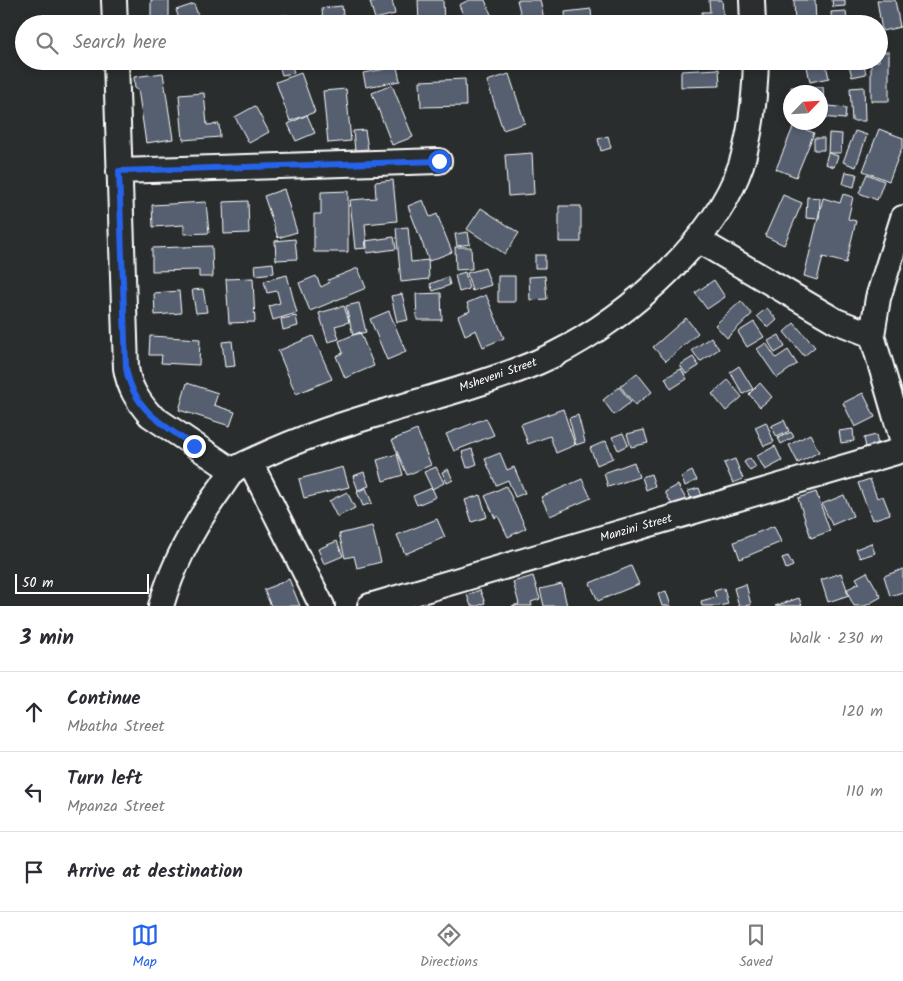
<!DOCTYPE html>
<html lang="en">
<head>
<meta charset="utf-8">
<style>
	body { margin:0; font-family:Kalam,sans-serif; background:#f2f2f3; color:#2b2b33 }
	.compass { position:absolute; left:783px; top:85px; width:45px; height:45px; border-radius:50%; background:#fff; box-shadow:0 2px 8px #0003; rotate:65deg }
	.scale { position:absolute; left:15px; bottom:12px; width:134px; box-sizing:border-box; padding-left:5px; border:2px solid #fff; border-top:0; font-size:14px; line-height:18px; white-space:nowrap; color:#fff; -webkit-text-stroke:4px #2a2d2e; paint-order:stroke }
	.stop { position:absolute; width:15px; height:15px; margin:-11px; border:4px solid #2563eb; border-radius:50%; background:#fff }
	.stop.end { background:#2563eb; border-color:#fff; box-shadow:0 1px 5px #0008 }
	.list { margin:0; padding:0; list-style:none }
	h2 { display:flex; justify-content:space-between; align-items:center; height:65px; margin:0; padding:0 20px; font-size:21px }
	h2 small { font-size:16px; font-weight:400; color:#7c7c81 }
	.list li { display:grid; grid-template-columns:32px 1fr auto; gap:15px; align-items:center; box-sizing:border-box; height:80px; padding:0 20px; border-top:1px solid #e1e1e2 }
	.list b { display:block; font-size:19px; white-space:nowrap }
	.list p { margin:0; font-size:16px; white-space:nowrap; color:#7c7c81 }
	.list em { font-size:16px; font-style:normal; color:#7c7c81 }
	.icon { flex:none; width:28px; height:28px; fill:none; stroke:currentColor; stroke-width:2; stroke-linecap:round; stroke-linejoin:round }
	.map { position:relative; flex:none; width:903px; height:606px; overflow:hidden }
	.search { position:absolute; background:#fff; box-shadow:0 2px 8px #0003; left:15px; right:15px; top:15px; height:55px; display:flex; align-items:center; gap:12px; box-sizing:border-box; padding:0 18px; border-radius:28px; color:#7c7c81; font-size:19px }
	.sheet { height:305px; background:#fff }
	nav { display:flex; justify-content:space-around; align-items:center; box-sizing:border-box; height:70px; border-top:1px solid #e1e1e2; background:#fff; font-size:14px; color:#7c7c81 }
	nav a { display:grid; justify-items:center; gap:2px }
	nav .on { color:#2563eb }
	.map>svg:first-child { display:block }
</style>
</head>
<body>
<div class="map">
<svg width="903" height="606" viewBox="0 0 903 606">
	<rect width="100%" height="100%" fill="#2a2d2e"/>
	<filter id="ink" filterUnits="userSpaceOnUse"><feTurbulence type="fractalNoise" baseFrequency=".02" numOctaves="2"/><feDisplacementMap in="SourceGraphic" scale="10" xChannelSelector="R" yChannelSelector="G"/><feConvolveMatrix kernelMatrix="1 2 1 2 8 2 1 2 1" color-interpolation-filters="sRGB"/></filter>
	<g filter="url(#ink)">
		<path fill="#545f6f" stroke="#fff" d="M151,0h18v19h-18z
			M378,0h14l3,14 -20,5 -5,-17z
			M418,0h25l1,24h-25z
			M469,0h16l10,24h-28l-8,-19z
			M517,0h23l5,24h-22z
			M709,0h13l2,24h-22v-12h8z
			M794,0h21l1,24h-21z
			M832,0h13v6l-12,1z
			M877,0h18l5,27 -18,4z
			M194,4l7,20h-20l-5,-14z
			M342,6l2,18h-21l-1,-16z
			M591,9l1,15h-26l-1,-12z
			M846,11l1,13h-15l-1,-12z
			M282,15l19,1v8h-20z
			M169,18l1,6h-38v-5z
			M253,18l1,6h-29v-5z
			M879,52h10v49h-18v-40h8z
			M291,61l3,12 -12,2 -4,-13z
			M806,61h19l4,17 -19,4z
			M848,61h15l3,13 -14,3z
			M397,67l3,14 -34,6 -3,-14z
			M719,69l1,17 -39,1v-16z
			M163,73l10,66 -27,4 -8,-54h-3l-1,-12z
			M301,73l14,39 -25,9 -14,-39z
			M509,74l16,49 -22,7 -16,-49z
			M465,79l1,27 -45,1 -1,-26z
			M392,85l21,52 -21,8 -20,-52z
			M791,87h32l1,16h-4v-11h-29z
			M864,87l1,34h-13l-2,-33z
			M346,89l5,52 -23,2 -5,-52z
			M204,93l3,32 12,-1 1,13 -37,3 -4,-45z
			M820,105l26,3 -1,11 -25,-2z
			M255,106l14,26 -20,11 -14,-26z
			M307,115l8,18 -19,8 -8,-17z
			M794,125l20,8 -18,44 -20,-8z
			M879,129l24,9v7l-14,36 -26,-10z
			M365,130l3,19 -13,1 -2,-19z
			M855,131l12,4 -11,32 -13,-5z
			M829,133l13,1 -1,19h-13z
			M608,136l3,12 -10,3 -3,-12z
			M814,138h10v12h-10z
			M532,153l2,41 -26,2 -3,-41z
			M828,153l10,3 -4,11 -9,-3z
			M846,172l11,2 -3,13 -11,-3z
			M867,174l17,7 -7,19 -18,-7z
			M393,180l4,41 -32,3 2,24 -12,1 -5,-49 26,-2 -1,-16z
			M284,189l13,43 -19,6 -14,-42z
			M348,191v61h-34v-38h7v-22z
			M843,194l10,3 -5,22 8,2 -10,42 -23,-6 -6,23 -13,-4 19,-78 17,5z
			M783,195l19,8 -18,42 -19,-9z
			M807,197l13,1 -1,21 -13,-1z
			M423,200l7,17 7,-3 15,38 -23,9 -21,-55z
			M248,201l1,32 -25,1 -1,-32z
			M206,202l3,31 -25,1v-9l-31,2 -1,-22z
			M559,206h22v36h-22z
			M481,208l38,25 -14,21 -38,-25z
			M408,227l3,35 17,-2 1,19 -28,3 -5,-54z
			M468,232l2,12 -13,2 -2,-12z
			M394,237l2,12 -29,4 -2,-12z
			M295,239l2,20 -21,1 -1,-19z
			M212,246l1,31h-14v-7l-47,1v-23z
			M455,247h16l1,22 -16,1z
			M535,255h10v13h-10z
			M273,263l1,10 -18,2 -1,-10z
			M358,268l8,20 -56,23 -11,-28 17,-7 5,11 8,-4 -1,-3z
			M485,268l6,17 -19,6 -5,-18z
			M465,272l4,17 -10,3 -4,-17z
			M287,275l10,38 -24,7 -4,-14 11,-3 -3,-12 -10,2 -3,-12z
			M498,276h17v26h-17z
			M545,276l2,23 -17,1 -1,-23z
			M448,277l2,8 -17,6 -3,-7z
			M253,278l2,44 -26,1 -3,-44z
			M714,280l11,17 -18,12 -12,-16z
			M203,289l4,23 -11,1 -4,-23z
			M179,291l2,22 -26,2 -1,-22z
			M441,293l1,27h-25l-1,-26z
			M402,294l6,26 -11,2 -6,-26z
			M486,295l18,43 -21,9 -7,-17 -11,5 -7,-19 12,-5 -3,-8z
			M741,301l11,13 -25,24 -12,-13z
			M359,303l7,29 -13,3 -7,-29z
			M344,306l5,16 -14,4 4,13 -11,3 -9,-29z
			M767,308l10,12 -9,8 -11,-12z
			M389,311l17,41 -19,8 -17,-41z
			M296,316l2,10 -15,4 -2,-11z
			M686,318l12,15 -32,28 -13,-14z
			M754,322l10,15 -17,10 -9,-15z
			M794,323l21,24 -11,9 -20,-24z
			M360,332l14,34 -29,12 -9,-22 7,-3 -4,-12z
			M779,335l6,12 -10,6 -7,-12z
			M150,336l50,3 -1,26 -38,-2 1,-8h-13z
			M313,336l19,43 -36,15 -18,-43z
			M711,337l8,12 -19,13 -8,-12z
			M232,341l3,25 -10,1 -3,-25z
			M766,343l10,15 12,-8 9,14 -20,14 -20,-29z
			M693,357l6,9 -13,8 -6,-9z
			M739,366l14,23 -10,5 -13,-22z
			M681,369l6,10 -16,10 -6,-11z
			M637,373l15,19 -17,13 -15,-19z
			M728,380l14,17 -16,14 -14,-17z
			M187,383l31,10 -4,12 21,7 -5,14 -51,-16z
			M760,383l12,14 -12,10 -11,-13z
			M619,387l12,15 -17,13 -11,-15z
			M863,393l12,24 -20,10 -12,-24z
			M563,409l12,36 -19,8 -6,-17 -22,8 -7,-20z
			M578,415l7,27 -9,3 -7,-27z
			M486,418l8,17 -40,16 -8,-17z
			M784,420l5,11 -12,6 -6,-11z
			M766,422l8,20 -10,4 -9,-19z
			M853,429l1,12 -13,2 -2,-12z
			M417,430l14,35 -24,10 -15,-35z
			M644,430l4,13 -17,4 -4,-13z
			M791,432l3,5 -13,7 -3,-6z
			M623,433l5,12 -10,5 -6,-13z
			M810,434l9,18 -21,11 -9,-18z
			M876,435l3,15 -12,2 -3,-14z
			M606,441l7,17 -16,7 -7,-17z
			M775,446l7,15 -17,9 -8,-14z
			M472,449l5,15 -10,4 -5,-16z
			M500,453l7,17 7,-3 11,26 -10,4 -7,-17 -12,5 -11,-26z
			M397,454l6,21 -20,6 -6,-21z
			M750,458l6,9 -6,4 -6,-9z
			M735,459l8,20 -10,4 -9,-20z
			M634,462l5,15 -31,10 -4,-14z
			M343,467l6,20 -45,11 -5,-19z
			M436,467l8,16 -12,6 -8,-17z
			M448,469l5,11 -6,3 -5,-11z
			M692,471l5,9 -12,6 -4,-9z
			M364,472l5,14 -11,4 -5,-14z
			M651,474l4,12 -9,4 -4,-13z
			M582,479l9,19 -41,18 -9,-19z
			M870,479l7,19 6,-2 7,18 -18,6 -14,-37z
			M678,485l9,16 -13,7 -9,-16z
			M506,486l20,42 -18,9 -10,-21 -3,2 -10,-22z
			M366,488l6,15 -9,3 -6,-14z
			M432,488l4,9 -19,8 -4,-9z
			M699,488l3,8 -11,3 -3,-8z
			M347,492l8,16 -18,9 -8,-16z
			M816,492l14,39 -19,7 -13,-40z
			M480,495l7,22 -15,5 -7,-22z
			M844,495l9,21 -21,9 -10,-21z
			M437,519l8,18 -40,17 -8,-19z
			M372,526l9,36 -24,6 -3,-12 -9,2 -6,-24z
			M774,526l7,16 -41,17 -6,-17z
			M337,541l6,15 -19,8 -6,-15z
			M871,543l4,10 -15,5 -4,-9z
			M788,556l5,10 -7,3 -4,-11z
			M631,566l8,18 -41,17 -8,-18z
			M903,569v23l-13,4 -6,-20z
			M867,572l14,25 -16,9h-11l-8,-16 13,-7 -3,-5z
			M841,573l8,22 -21,7 -7,-22z
			M533,576l7,23 -9,3 1,4h-20l7,-2 -6,-22z
			M289,579l11,27h-29l-7,-16z
			M562,584l5,22h-23l-4,-17z
			M746,584l5,21 -12,1 -5,-18z
			M724,588l4,16 -9,2h-17l-1,-5 15,-4 -2,-6z
			M480,590l5,13 -7,3h-7l-4,-11z
			M666,591l5,15h-9l-4,-12z
			M799,598l3,8h-27z"/>
		<g fill="none" stroke-linecap="round" stroke-linejoin="round">
			<g stroke="#fff" stroke-width="28">
				<path id="minor" d="M114,0l1,24
					M752,0l1,24
					M116,61l10,307c3,19 11,32 24,47l83,56
					M119,171l320,-10
					M903,218l-25,80 -6,37 31,107
					M698,240l138,81 36,14
					M250,462l72,144
					M161,606c12,-42 34,-82 59,-117 4,-5 8,-13 13,-18 7,-6 19,-10 27,-14 40,-19 81,-32 124,-45 51,-16 104,-29 154,-50 77,-33 175,-116 203,-197 11,-34 14,-69 15,-104
					M370,606l533,-156"/>
			</g>
			<use href="#minor" stroke="#2a2d2e" stroke-width="24"/>
		</g>
	</g>
	<g fill="none" stroke-linecap="round" stroke-linejoin="round" filter="url(#ink)">
		<path stroke="#2563eb" stroke-width="6" d="M194,446c-32,-22 -61,-37 -68,-78l-7,-197 320,-10"/>
	</g>
	<g text-anchor="middle" dominant-baseline="central" stroke-width="4" stroke-linejoin="round" paint-order="stroke">
		<g font-size="12" fill="#fff" stroke="#2a2d2e">
			<text transform="translate(498 375) rotate(-19)">Msheveni Street</text>
			<text transform="translate(636 528) rotate(-16)">Manzini Street</text>
		</g>
	</g>
</svg>
<svg class="compass" viewBox="-18 -18 36 36"><path d="M0-13l5 13h-10z" fill="#e53935"/><path d="M0 13l5-13h-10z" fill="#7c7c81"/></svg>
<div class="scale">50 m</div>
<div class="stop" style="left:439px;top:161px"></div>
<div class="stop end" style="left:194px;top:446px"></div>
<div class="search"><svg class="icon" aria-label="search" viewBox="0 0 24 24"><circle cx="10" cy="10" r="6"/><path d="M15 15l6 6"/></svg>Search here</div>
</div>
<section class="sheet">
<h2>3 min<small>Walk · 230 m</small></h2>
<ul class="list">
<li><svg class="icon" aria-label="ahead" viewBox="0 0 24 24"><path d="M12 20V5M6 11l6-6 6 6"/></svg><div><b>Continue</b><p>Mbatha Street</p></div><em>120 m</em></li>
<li><svg class="icon" aria-label="left" viewBox="0 0 24 24"><path d="M17 20v-9H6M10 6l-5 5 5 5"/></svg><div><b>Turn left</b><p>Mpanza Street</p></div><em>110 m</em></li>
<li><svg class="icon" aria-label="arrive" viewBox="0 0 24 24"><path d="M6 21V4h12l-3 4 3 4H6"/></svg><div><b>Arrive at destination</b></div></li>
</ul>
</section>
<nav>
<a class="on"><svg class="icon" aria-label="map" viewBox="0 0 24 24"><path d="M3 6l6-2 6 2 6-2v14l-6 2-6-2-6 2zM9 4v14M15 6v14"/></svg>Map</a>
<a><svg class="icon" aria-label="directions" viewBox="0 0 24 24"><path d="M12 3l9 9-9 9-9-9zM9 14v-3h6M13 9l2 2-2 2"/></svg>Directions</a>
<a><svg class="icon" aria-label="saved" viewBox="0 0 24 24"><path d="M7 4h10v16l-5-4-5 4z"/></svg>Saved</a>
</nav>
</body>
</html>
